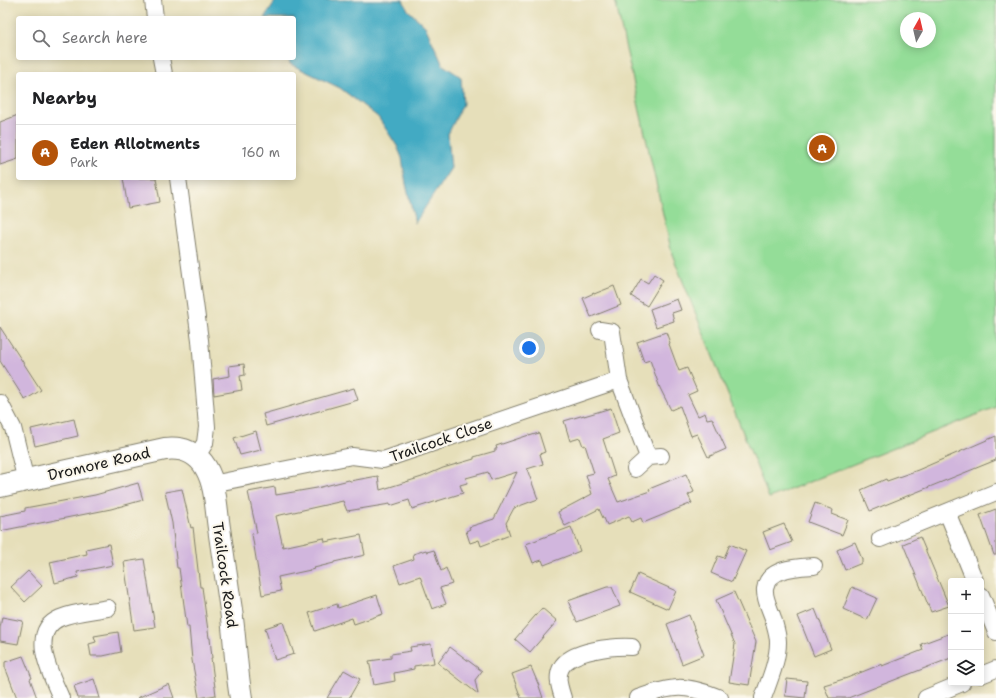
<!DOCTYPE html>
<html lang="en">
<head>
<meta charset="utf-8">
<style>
	body { margin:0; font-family:"Shantell Sans",sans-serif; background:#f2f2f2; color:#202124 }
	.controls { position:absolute; right:12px; bottom:12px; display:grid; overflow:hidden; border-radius:4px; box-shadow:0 2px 10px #0003 }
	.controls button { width:36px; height:36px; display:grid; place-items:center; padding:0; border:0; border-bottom:1px solid #e0e0e0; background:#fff; color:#202124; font:20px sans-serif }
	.compass { position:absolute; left:900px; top:12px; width:36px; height:36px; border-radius:50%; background:#fff; box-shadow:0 2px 10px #0003; rotate:8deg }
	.you { position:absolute; left:529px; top:348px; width:14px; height:14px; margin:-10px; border:3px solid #fff; border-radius:50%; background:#1a73e8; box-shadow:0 0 0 6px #1a73e833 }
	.badge { display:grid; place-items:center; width:26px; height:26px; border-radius:50%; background:#b45309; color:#fff; font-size:13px; font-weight:700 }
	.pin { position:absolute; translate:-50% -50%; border:2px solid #fff; box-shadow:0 1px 4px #0006 }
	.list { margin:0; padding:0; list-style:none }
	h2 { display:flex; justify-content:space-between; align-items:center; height:52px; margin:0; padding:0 16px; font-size:17px }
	h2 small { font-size:13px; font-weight:400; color:#757577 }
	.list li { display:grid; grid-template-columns:26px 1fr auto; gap:12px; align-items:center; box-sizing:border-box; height:56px; padding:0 16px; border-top:1px solid #e0e0e0 }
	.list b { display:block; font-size:15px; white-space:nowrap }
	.list p { margin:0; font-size:13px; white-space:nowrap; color:#757577 }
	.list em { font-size:13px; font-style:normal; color:#757577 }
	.icon { flex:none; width:22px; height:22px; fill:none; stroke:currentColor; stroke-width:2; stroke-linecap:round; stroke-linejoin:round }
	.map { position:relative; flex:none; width:996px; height:698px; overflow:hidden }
	.search { position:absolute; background:#fff; box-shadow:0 2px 10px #0003; left:16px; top:16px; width:280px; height:44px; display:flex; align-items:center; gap:10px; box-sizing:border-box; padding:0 14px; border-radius:4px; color:#757577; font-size:15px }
	.panel { position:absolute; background:#fff; box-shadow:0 2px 10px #0003; left:16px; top:72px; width:280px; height:108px; border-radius:4px }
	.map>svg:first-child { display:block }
</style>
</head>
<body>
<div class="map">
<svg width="996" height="698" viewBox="0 0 996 698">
	<rect width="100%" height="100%" fill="#fbf7ec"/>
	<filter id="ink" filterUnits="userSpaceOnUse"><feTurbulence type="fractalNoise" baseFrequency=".025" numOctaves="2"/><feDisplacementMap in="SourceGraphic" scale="8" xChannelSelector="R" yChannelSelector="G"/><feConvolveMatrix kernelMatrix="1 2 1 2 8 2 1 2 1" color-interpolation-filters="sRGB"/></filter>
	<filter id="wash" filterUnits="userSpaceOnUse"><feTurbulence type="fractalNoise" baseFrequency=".012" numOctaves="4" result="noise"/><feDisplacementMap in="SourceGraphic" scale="16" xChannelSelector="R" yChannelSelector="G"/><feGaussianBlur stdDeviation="0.9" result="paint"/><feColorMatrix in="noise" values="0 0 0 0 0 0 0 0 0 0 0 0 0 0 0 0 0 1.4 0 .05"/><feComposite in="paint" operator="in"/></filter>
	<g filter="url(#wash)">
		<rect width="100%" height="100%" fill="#e6dfba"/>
		<path fill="#94dd98" stroke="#587c5a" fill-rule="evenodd" d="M615,0h381v407l-227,91 -97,-244zM906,18h24v24h-24z"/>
		<path fill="#43aac3" stroke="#306370" d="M276,0h127l5,10 17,16 18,39 18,12 2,27 -15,30 3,34 -36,55 -9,-39 -4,-26 -5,-12 -19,-29 -38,-29 -50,-24 -2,-6h6v-40h-30z"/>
		<g id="blocks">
			<path fill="#d1b6dd" d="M18,115v44l-18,6v-43z
				M123,178h33l4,24 -32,6z
				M654,274l9,6 -16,26 -16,-10 10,-17 7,4z
				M614,286l7,19 -30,12 -8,-19 11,-5v1z
				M677,299l4,11 -9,3 2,8 -18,6 -6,-18z
				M0,327l41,63 -16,10 -25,-39z
				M666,332l4,11 -1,1 10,27 8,-3 10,23 -9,4 10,21 7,-3 2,6 5,-1 14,31 -18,8 -11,-23 -6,2 -11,-30 -9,4 -11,-22 -10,-28 -6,2 -7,-20z
				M244,364l1,11 -5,1 2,14 -28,5 -1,-16 17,-3 -1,-10z
				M354,388l4,12 -92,26 -3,-12z
				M611,408l8,25 -16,6 12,37 -7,3 10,23 32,-11 -1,-2 37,-15 8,18 -6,3 4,8 -49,20 -2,-5 -9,4 -3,-6 -22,9 -3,-7h-1l-4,-9 -34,17 -7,-14 34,-18 -6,-19 8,-2 -9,-28 -2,1 -3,-8 -10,3 -6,-20 20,-6v1z
				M74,419l4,17 -43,10 -4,-17z
				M256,431l5,19 -21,5 -6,-17z
				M539,433l6,19 -5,2 3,10 -16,5 11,30 -24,9 -8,15 4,12 -29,11 -2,-6 -9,3 -4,-12 4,-2 -1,-2 25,-8 23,-47 -26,8 -3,-8 -22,6 1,5 -7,2 3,8 -51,16 -3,-9 -19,6v-2l-43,7 -4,-10 -67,15 7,31 41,-9 1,4 36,-7 4,20 -31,7v1l-20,5 1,1 -37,8 3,14 -19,4 -10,-61 5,-1 -9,-41 27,-5 1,8 41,-7 32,-8 1,1 28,-5 2,14 42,-13 21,-9 31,-9v-2l21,-6v-2h2l-1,-3 33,-11v1z
				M996,436v24l-126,51 -9,-21 25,-11 1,2 31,-11z
				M138,483l5,17 -32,9 -111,22v-15l25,-5v-3l70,-13z
				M182,489l9,39 2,-1 7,60h2l7,51h1l2,20h-1l5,37 -17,3 -7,-38 -3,-33h-2l-8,-59h-2l-5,-45 -7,-31z
				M815,503l18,7 -1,4 16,6 -6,15 -34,-13z
				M996,509v46h-2l-14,-40z
				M784,524l8,18 -22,8 -7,-18z
				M571,527l9,24 -36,14 -2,-5 -9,3 -7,-19z
				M920,537l29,69 -18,6 -28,-68z
				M855,542l7,17v4l-17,7 -8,-20z
				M109,544l4,21 -36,7 1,5 -23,6 -5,-21 37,-8 -1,-5z
				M730,544l16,7 -14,31 -21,-9 7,-17 6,2z
				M426,550l1,2 7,-2 7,21 5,-3 6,16 -12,4 6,16 -14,5 -12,-33 -20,7 -6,-17 20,-7 -1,-5z
				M144,559l11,68 -21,3 -10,-68z
				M28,571l14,15 -17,16 -14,-15z
				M638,574l38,17 -8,18 -38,-17z
				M607,587h5l8,19 -43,16 -9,-21z
				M852,587l25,11 -10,22 -24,-11z
				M734,592l22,50 -7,43 -20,-3 6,-38 -19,-44z
				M377,595l6,19 -29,10 -2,-6 -37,13 -6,-18 28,-9 1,4z
				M542,608l15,13 -27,31 -15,-13z
				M815,609l16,40 -17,7 -16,-40z
				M689,615l15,40 -22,9 -15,-40z
				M2,617l21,4 -5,23 -18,-3v-13z
				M283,622l11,32 -19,6 -10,-32z
				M118,632l3,20 -18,4h-12l-2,-12 7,-2 -2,-6z
				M951,633v25l-103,40h-19l-5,-13 23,-7 35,-14v2l41,-16 -2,-6z
				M431,644l3,19 -20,3v3l-20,4 1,8 -21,4 -5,-24 22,-3v-4l20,-3 -1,-4z
				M450,647l32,24 -7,9 3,14 -40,-31z
				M23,656l9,22 -2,1 7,19h-20l-12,-31v-5z
				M531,667l8,19 4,12h-22l-9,-24z
				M344,670l16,9 -11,19h-22z
				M94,679l6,19h-22l-4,-12z
				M787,679l20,2 -2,17 -20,-2z
				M169,684l5,14h-37z"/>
		</g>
	</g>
	<g filter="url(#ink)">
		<use href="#blocks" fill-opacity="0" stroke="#817e6b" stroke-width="1"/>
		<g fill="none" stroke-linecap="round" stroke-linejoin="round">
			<g stroke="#817e6b" stroke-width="18">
				<path id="street" d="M153,0l2,18
					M161,58l3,16
					M178,178l22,162 7,87 -2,16 -8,13
					M619,380l29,77 13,-1
					M0,403l13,25 13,53
					M635,469l13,-12
					M212,484l140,-28 31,4 236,-80 -7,-48 -12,-2
					M947,512l28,69
					M880,539l116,-47
					M981,595l15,37
					M981,675l15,-6
					M61,698c-9,-22 -34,-66 -1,-80 14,-6 33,-7 48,-10
					M563,698c-3,-10 -7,-20 -2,-30 9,-18 54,-22 71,-21
					M638,698c35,-13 47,-14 82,0
					M763,698c6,-17 15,-37 15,-56 0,-8 -3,-16 -5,-24 -3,-9 -9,-20 -8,-29 3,-22 34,-22 49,-23
					M926,698l36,-15"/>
			</g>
			<g stroke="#817e6b" stroke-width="24">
				<path id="secondary" d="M0,486l165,-37c17,-2 32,3 41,19 10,17 10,41 13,60 4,27 8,54 12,82 4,29 5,59 10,88"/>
			</g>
			<use href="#street" stroke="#fff" stroke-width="16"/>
			<use href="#secondary" stroke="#fff" stroke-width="22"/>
		</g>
	</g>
	<g text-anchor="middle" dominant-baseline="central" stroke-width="4" stroke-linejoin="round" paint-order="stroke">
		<g font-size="15" fill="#1c1c1c" stroke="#fbf7ec">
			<text transform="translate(441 440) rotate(-19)">Trailcock Close</text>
			<text transform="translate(99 464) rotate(-13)">Dromore Road</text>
			<text transform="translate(225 575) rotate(82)">Trailcock Road</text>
		</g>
	</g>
</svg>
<div class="controls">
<button>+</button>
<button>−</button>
<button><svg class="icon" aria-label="layers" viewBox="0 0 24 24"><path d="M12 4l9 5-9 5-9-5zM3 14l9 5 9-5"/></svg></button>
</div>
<svg class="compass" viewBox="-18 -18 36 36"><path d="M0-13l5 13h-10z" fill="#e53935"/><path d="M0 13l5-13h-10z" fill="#757577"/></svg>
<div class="you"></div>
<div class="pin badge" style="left:822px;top:148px">A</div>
<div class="search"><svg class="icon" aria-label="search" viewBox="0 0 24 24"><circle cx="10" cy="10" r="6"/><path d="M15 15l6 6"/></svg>Search here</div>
<section class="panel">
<h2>Nearby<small></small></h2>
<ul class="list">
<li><span class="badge">A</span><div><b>Eden Allotments</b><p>Park</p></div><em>160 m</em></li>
</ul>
</section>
</div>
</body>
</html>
